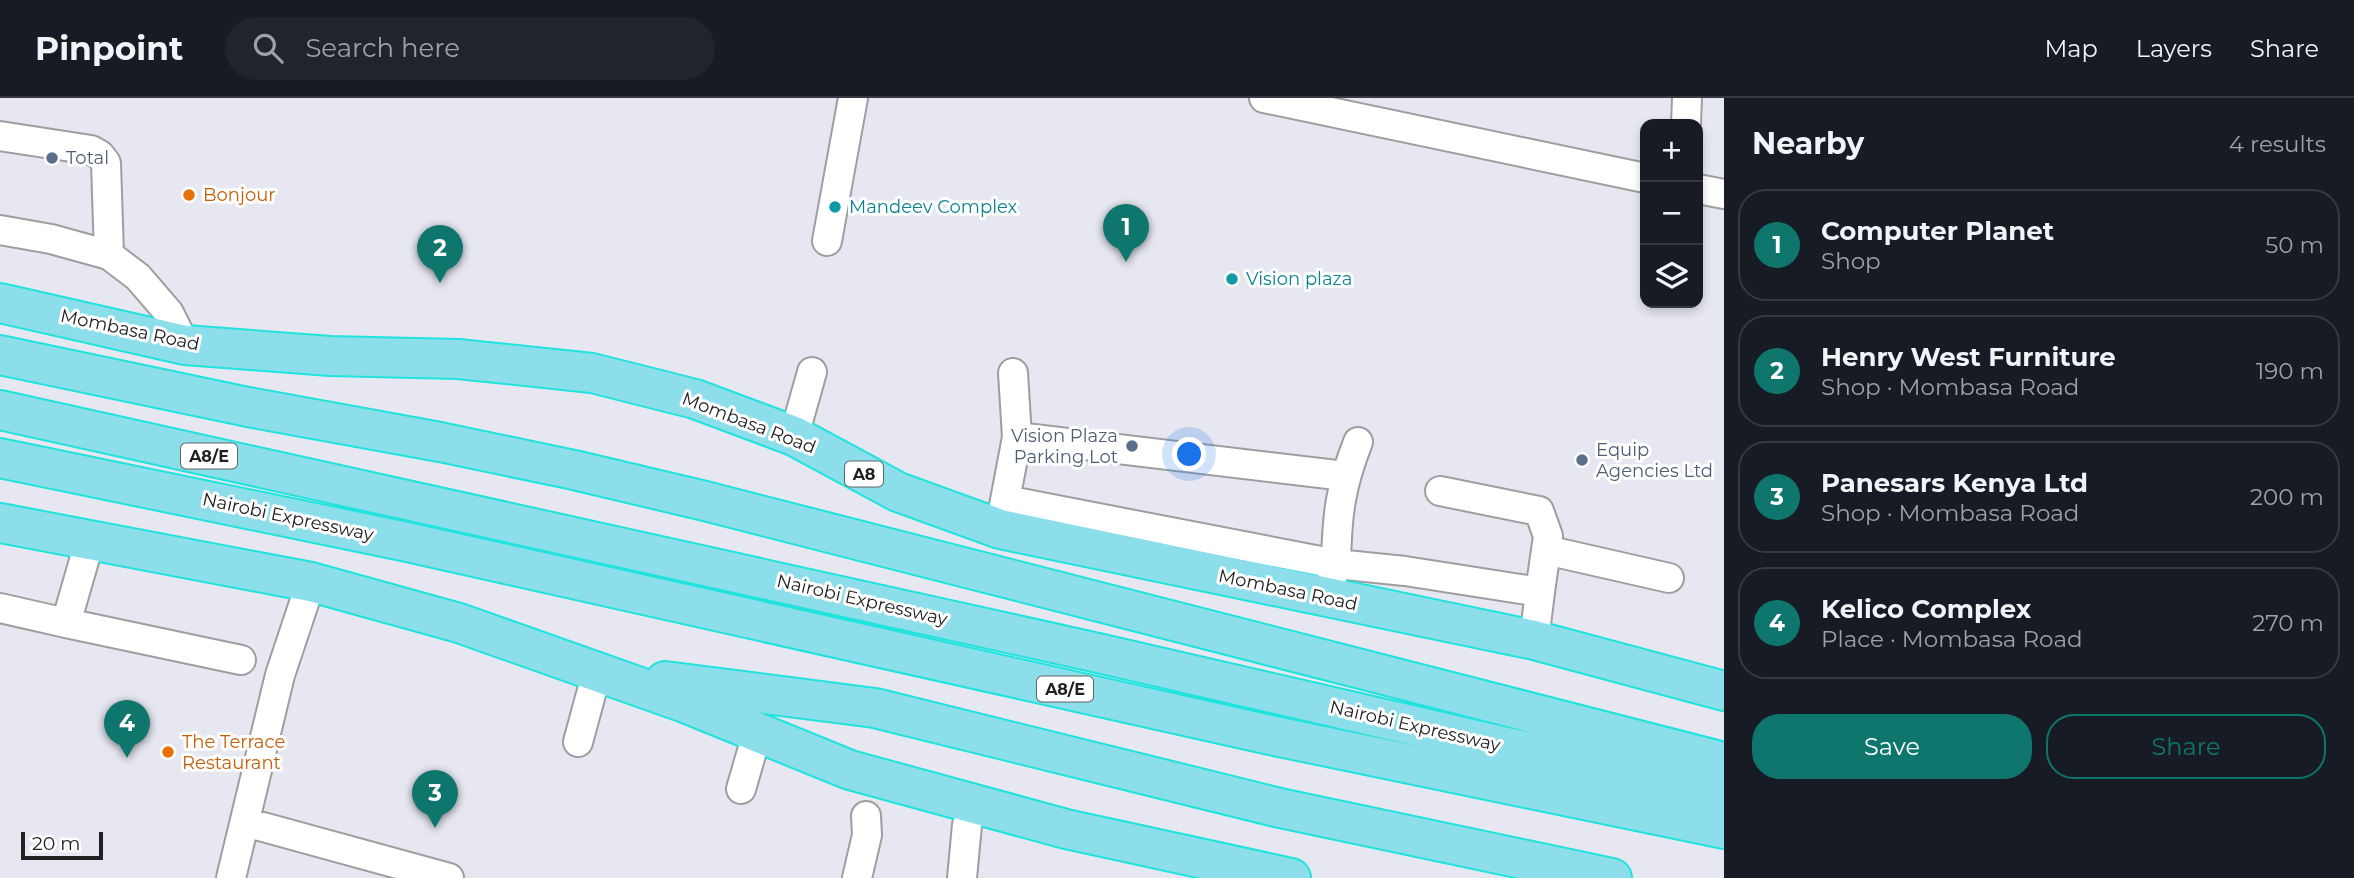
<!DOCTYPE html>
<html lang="en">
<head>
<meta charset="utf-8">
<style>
	body { margin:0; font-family:Montserrat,sans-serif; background:#20242c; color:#f1f3f6 }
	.controls { position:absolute; right:21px; top:21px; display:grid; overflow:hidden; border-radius:14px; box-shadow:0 4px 10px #0003 }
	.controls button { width:63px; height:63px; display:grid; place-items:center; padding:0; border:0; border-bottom:2px solid #363941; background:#171b24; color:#f1f3f6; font:35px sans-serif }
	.scale { position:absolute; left:21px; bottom:18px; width:82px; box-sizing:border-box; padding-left:7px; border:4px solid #212121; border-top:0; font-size:19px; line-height:24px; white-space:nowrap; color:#212121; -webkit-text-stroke:5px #fff; paint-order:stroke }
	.you { position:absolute; left:1190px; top:357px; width:24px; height:24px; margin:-18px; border:5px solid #fff; border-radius:50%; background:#1a73e8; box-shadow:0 0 0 10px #1a73e833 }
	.badge { display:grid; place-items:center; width:46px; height:46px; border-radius:50%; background:#0f766e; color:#fff; font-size:23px; font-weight:700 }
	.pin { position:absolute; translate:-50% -58px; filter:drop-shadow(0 2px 4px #0008) }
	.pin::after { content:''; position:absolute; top:37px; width:24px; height:21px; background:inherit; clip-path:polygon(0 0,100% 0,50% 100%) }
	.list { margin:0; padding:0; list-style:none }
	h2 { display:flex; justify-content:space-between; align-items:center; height:91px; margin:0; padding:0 28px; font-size:30px }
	h2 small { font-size:23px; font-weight:400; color:#9ea1a6 }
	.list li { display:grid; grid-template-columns:46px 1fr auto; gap:21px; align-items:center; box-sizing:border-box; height:112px; margin:0 14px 14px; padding:0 14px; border:2px solid #363941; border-radius:28px }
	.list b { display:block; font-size:26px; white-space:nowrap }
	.list p { margin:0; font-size:23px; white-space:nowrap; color:#9ea1a6 }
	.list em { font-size:23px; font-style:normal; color:#9ea1a6 }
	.actions { display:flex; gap:14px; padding:21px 28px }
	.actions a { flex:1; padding:16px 0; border:2px solid #0f766e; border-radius:28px; text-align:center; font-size:24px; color:#0f766e }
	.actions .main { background:#0f766e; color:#fff }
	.icon { flex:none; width:38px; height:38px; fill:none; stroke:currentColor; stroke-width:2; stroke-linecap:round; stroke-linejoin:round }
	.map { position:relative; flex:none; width:1724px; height:780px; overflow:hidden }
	header { display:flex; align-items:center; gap:42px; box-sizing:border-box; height:98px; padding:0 35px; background:#171b24; border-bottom:2px solid #363941 }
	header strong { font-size:33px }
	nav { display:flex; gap:38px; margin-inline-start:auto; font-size:24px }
	.search { width:490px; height:63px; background:#20242c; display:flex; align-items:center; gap:18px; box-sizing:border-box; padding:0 24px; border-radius:38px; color:#9ea1a6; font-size:26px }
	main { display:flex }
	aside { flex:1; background:#171b24 }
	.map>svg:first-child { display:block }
</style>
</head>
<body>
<header>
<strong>Pinpoint</strong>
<div class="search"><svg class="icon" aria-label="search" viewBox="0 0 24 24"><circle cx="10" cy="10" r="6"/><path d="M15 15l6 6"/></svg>Search here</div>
<nav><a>Map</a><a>Layers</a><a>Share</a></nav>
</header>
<main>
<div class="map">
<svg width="1724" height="780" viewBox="0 0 1724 780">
	<rect width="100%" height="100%" fill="#e7e7f1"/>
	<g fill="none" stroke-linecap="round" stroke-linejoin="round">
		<g stroke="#9e9e9e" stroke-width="32">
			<path id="minor" d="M1264,0l381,80
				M1686,26l1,-26
				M0,38l91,14 9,5 6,8 3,92
				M1698,91l26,5
				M0,132l51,9 58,16 29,22 31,36 16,32
				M827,143l26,-143
				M794,338l18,-64
				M1017,339l328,39
				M1440,393l99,20 9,25 -8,56
				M1005,402l331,64c1,-49 4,-76 22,-122
				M1002,418l15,-79 -4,-64
				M1546,452l123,28
				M1331,484l5,-18 69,7 135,21 -6,48
				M0,510l66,15 24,-83
				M66,525l175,37
				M578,644l19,-70
				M741,691l16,-55
				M245,724l204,56
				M231,780l49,-203 31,-93
				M857,780l10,-43 -1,-19
				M962,780l5,-53 6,-19"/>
		</g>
		<g stroke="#21e3de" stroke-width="42">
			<path id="highway" d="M0,205l185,42 145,11 128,3 134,14 103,26 99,37 104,56 102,37 534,111 190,51
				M0,257l248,52 192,35 134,28 131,31 1019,261
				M0,312l1098,243 404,93 222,45
				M0,360l407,84 863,193 454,94
				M0,425l311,59 148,41 226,80 165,67 216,59 225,49
				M665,583l210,27 405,100 332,70"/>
		</g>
		<use href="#minor" stroke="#fff" stroke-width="28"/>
		<use href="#highway" stroke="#8ddeeb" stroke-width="38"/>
	</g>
	<g fill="#5c6f8a" stroke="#fff" stroke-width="2.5">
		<circle cx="52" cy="60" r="7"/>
		<circle cx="1132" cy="348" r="7"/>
		<circle cx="1582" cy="362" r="7"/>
	</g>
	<g fill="#e8710a" stroke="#fff" stroke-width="2.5">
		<circle cx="189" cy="97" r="7"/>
		<circle cx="168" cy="654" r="7"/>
	</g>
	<g fill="#0f9aa8" stroke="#fff" stroke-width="2.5">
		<circle cx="835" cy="109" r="7"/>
		<circle cx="1232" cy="181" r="7"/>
	</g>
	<g text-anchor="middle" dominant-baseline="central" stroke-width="6" stroke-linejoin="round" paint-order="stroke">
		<g fill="#fff" stroke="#646464" stroke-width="2">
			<rect x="181" y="345.5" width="56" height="25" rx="5"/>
			<rect x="845" y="363.5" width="38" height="25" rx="5"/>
			<rect x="1037" y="578.5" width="56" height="25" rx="5"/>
		</g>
		<g font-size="16" font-weight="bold" fill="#212121">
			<text x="209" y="358">A8/E</text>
			<text x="864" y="376">A8</text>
			<text x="1065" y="591">A8/E</text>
		</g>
		<g font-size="18" fill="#4e5e75" stroke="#fff" text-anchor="start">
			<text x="66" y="60">Total</text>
			<text x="1118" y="338" text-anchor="end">Vision Plaza<tspan x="1118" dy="21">Parking Lot</tspan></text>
			<text x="1596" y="352">Equip<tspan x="1596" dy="21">Agencies Ltd</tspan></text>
		</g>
		<g font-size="18" fill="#c56008" stroke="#fff" text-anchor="start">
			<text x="203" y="97">Bonjour</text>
			<text x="182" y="644">The Terrace<tspan x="182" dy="21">Restaurant</tspan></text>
		</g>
		<g font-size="18" fill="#0d838f" stroke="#fff" text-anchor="start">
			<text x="849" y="109">Mandeev Complex</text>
			<text x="1246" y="181">Vision plaza</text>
		</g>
		<g font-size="18" fill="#212121" stroke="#fff">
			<text transform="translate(130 232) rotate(12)">Mombasa Road</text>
			<text transform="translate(749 325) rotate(21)">Mombasa Road</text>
			<text transform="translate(288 419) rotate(12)">Nairobi Expressway</text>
			<text transform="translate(1288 492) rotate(12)">Mombasa Road</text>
			<text transform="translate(862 502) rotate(13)">Nairobi Expressway</text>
			<text transform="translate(1415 628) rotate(13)">Nairobi Expressway</text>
		</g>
	</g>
</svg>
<div class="controls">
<button>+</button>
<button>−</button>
<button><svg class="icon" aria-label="layers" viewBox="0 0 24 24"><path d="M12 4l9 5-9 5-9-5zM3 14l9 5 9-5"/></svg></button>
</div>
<div class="scale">20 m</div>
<div class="you"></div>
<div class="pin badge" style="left:1126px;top:164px">1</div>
<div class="pin badge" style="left:440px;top:185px">2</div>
<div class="pin badge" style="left:435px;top:730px">3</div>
<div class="pin badge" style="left:127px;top:660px">4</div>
</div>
<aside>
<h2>Nearby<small>4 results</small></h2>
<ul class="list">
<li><span class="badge">1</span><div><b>Computer Planet</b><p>Shop</p></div><em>50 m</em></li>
<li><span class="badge">2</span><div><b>Henry West Furniture</b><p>Shop · Mombasa Road</p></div><em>190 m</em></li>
<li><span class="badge">3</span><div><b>Panesars Kenya Ltd</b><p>Shop · Mombasa Road</p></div><em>200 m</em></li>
<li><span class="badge">4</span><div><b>Kelico Complex</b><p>Place · Mombasa Road</p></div><em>270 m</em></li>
</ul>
<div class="actions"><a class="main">Save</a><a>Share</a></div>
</aside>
</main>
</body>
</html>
